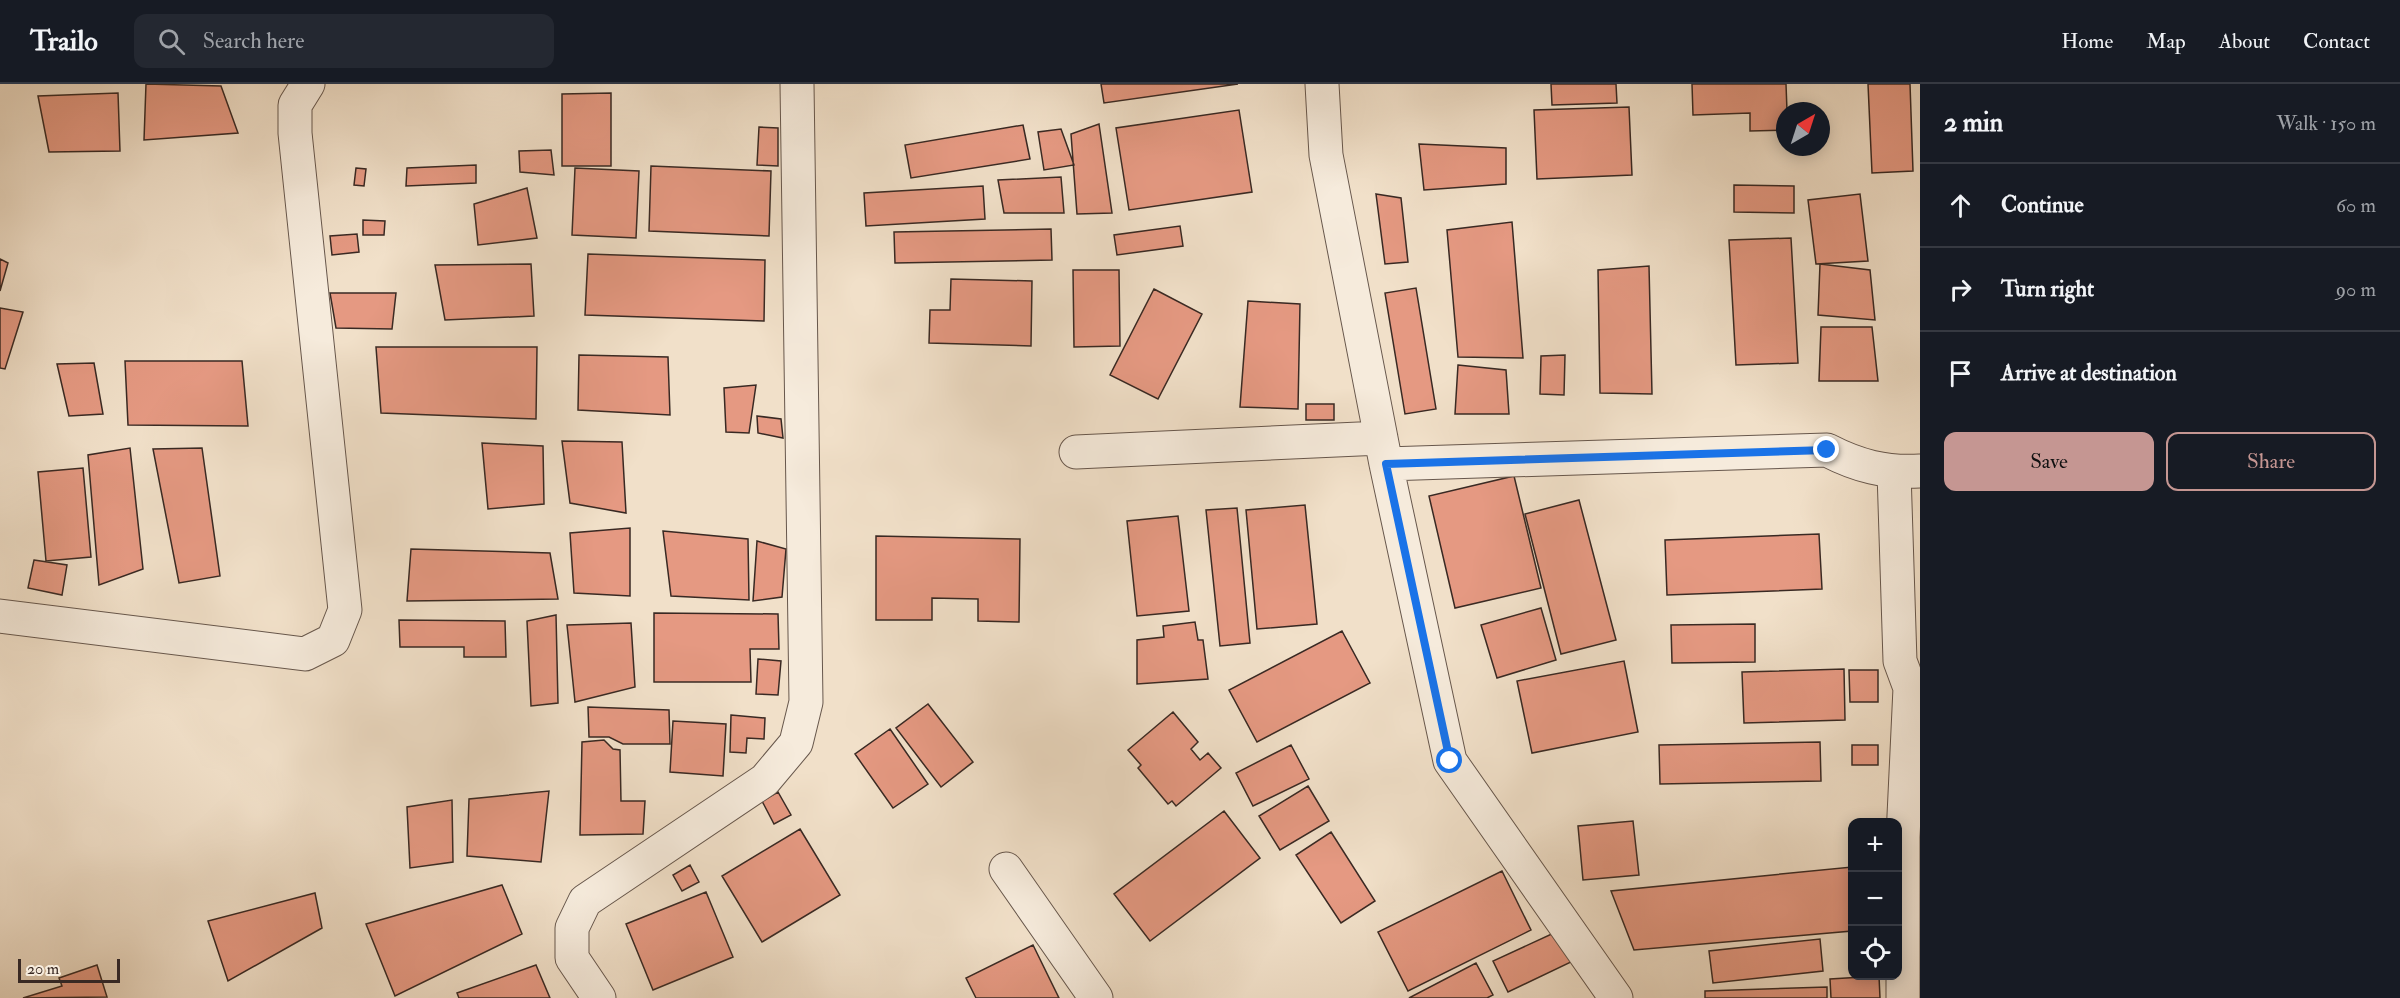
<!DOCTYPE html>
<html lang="en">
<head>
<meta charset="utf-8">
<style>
	body { margin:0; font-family:"IM FELL Double Pica",serif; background:#242831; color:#f1f3f6 }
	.controls { position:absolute; right:18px; bottom:18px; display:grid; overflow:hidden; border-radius:12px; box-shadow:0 3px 15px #0003 }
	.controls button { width:54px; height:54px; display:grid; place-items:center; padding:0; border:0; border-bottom:2px solid #363941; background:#171b24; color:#f1f3f6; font:30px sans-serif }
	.compass { position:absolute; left:1776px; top:18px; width:54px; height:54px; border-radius:50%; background:#171b24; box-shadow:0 3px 15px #0003; rotate:39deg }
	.scale { position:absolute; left:18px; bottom:15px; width:102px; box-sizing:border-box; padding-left:6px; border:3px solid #392923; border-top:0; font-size:16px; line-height:21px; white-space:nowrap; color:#392923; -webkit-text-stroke:4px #f6ebdc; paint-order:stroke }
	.stop { position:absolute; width:18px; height:18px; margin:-14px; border:4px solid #1a73e8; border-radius:50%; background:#fff }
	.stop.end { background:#1a73e8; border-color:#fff; box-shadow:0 2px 6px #0008 }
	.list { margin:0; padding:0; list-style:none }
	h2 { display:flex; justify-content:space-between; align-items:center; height:78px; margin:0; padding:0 24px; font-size:26px }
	h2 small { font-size:20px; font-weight:400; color:#9ea1a6 }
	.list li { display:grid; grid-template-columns:39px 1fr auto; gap:18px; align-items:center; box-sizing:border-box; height:84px; padding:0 24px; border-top:2px solid #363941 }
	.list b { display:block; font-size:22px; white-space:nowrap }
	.list em { font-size:20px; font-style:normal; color:#9ea1a6 }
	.actions { display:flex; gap:12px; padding:18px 24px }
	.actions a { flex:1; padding:14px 0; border:2px solid #c59692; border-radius:12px; text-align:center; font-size:21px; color:#c59692 }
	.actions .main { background:#c59692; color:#111 }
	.icon { flex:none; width:33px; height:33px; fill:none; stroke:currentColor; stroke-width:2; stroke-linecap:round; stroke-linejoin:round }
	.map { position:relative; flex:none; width:1920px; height:914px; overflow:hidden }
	header { display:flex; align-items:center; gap:36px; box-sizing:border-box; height:84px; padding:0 30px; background:#171b24; border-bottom:2px solid #363941 }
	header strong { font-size:28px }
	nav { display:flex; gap:33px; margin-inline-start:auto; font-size:21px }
	.search { width:420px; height:54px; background:#242831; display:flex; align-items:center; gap:15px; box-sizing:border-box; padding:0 21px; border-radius:12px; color:#9ea1a6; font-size:22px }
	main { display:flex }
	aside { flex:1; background:#171b24 }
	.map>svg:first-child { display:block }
</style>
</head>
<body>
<header>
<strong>Trailo</strong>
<div class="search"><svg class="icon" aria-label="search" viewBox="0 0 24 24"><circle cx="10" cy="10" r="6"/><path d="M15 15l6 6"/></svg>Search here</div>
<nav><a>Home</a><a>Map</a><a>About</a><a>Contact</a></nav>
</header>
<main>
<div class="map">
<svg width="1920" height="914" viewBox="0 0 1920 914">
	<rect width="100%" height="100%" fill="#f1e0c9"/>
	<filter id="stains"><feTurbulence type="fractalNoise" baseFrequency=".00333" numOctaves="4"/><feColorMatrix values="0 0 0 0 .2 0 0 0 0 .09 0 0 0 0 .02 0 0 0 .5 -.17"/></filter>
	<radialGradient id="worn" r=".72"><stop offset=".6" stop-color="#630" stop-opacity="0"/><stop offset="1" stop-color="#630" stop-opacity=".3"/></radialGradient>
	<path fill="#e59982" stroke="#392923" stroke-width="1.5" d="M146,0l75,2 17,47 -94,7z
		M1101,0h137l-134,19z
		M1551,0h65l1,19 -65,2z
		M1692,0h94l1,27h-2v19l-35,1v-18l-57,2z
		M1868,0h42l3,87 -41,2z
		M118,9l2,58 -71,1 -11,-56z
		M611,9v73h-49v-72z
		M1629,23l3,68 -95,4 -3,-69z
		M1239,26l13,82 -123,18 -13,-82z
		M1099,40l13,89 -35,1 -6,-80z
		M1023,41l7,34 -119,19 -6,-33z
		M759,43l19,1v38l-21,-1z
		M1061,45l13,36 -30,5 -6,-38z
		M1419,60l87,4v36l-82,6z
		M551,66l3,25 -34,-3 -1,-21z
		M476,81v18l-70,3 1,-18z
		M651,82l120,5 -2,65 -120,-5z
		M356,84l10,1 -2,17 -10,-1z
		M575,84l64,3 -3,67 -64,-3z
		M1061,93l3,36h-60l-6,-33z
		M1734,101l60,1v27l-60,-1z
		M983,102l2,33 -119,7 -2,-33z
		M527,104l10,50 -59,7 -4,-41z
		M1376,110l25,4 7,64 -23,2z
		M1860,110l8,67 -52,3 -8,-64z
		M363,136l22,1 -1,14h-21z
		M1512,138l11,136 -65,-1 -11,-127z
		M1180,142l3,20 -66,9 -3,-20z
		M1051,145l1,31 -157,3 -1,-31z
		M357,150l2,18 -27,3 -2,-19z
		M1791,154l7,125 -62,2 -7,-125z
		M588,170l177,6 -1,61 -179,-6z
		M0,175l8,4 -8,28z
		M531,180l3,52 -89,4 -10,-55z
		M1820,180l50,6 5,50 -57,-5z
		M1649,182l3,128 -52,-1 -2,-123z
		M1073,186h46l1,76 -46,1z
		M951,195l81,2 -1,65 -102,-3 1,-33h20z
		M1416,204l20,121 -31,5 -20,-121z
		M1154,205l48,25 -44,85 -48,-24z
		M330,209h66l-4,36 -56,-1z
		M1248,217l52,3 -2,105 -58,-2z
		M0,224l23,4 -18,57 -5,-1z
		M1821,243h51l6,54h-59z
		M376,263h161l-1,72 -155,-6z
		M579,271l89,2 2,58 -92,-5z
		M1565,271l-1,40 -24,-1 1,-38z
		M125,277h117l6,65 -120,-1z
		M94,279l9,51 -34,2 -12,-52z
		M1458,281l48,5 3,44h-54z
		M756,301l-7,48 -23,-1 -2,-44z
		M1306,320h28v16h-28z
		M757,332l24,3 2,19 -25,-5z
		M562,357l60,1 4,71 -56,-10z
		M482,359l61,3 1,58 -56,5z
		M130,364l13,121 -44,16 -11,-130z
		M202,364l18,128 -41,7 -26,-134z
		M83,384l8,89 -45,4 -8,-89z
		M1514,392l27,112 -86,20 -26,-112z
		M1579,416l37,140 -55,14 -36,-140z
		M1305,421l12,119 -60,5 -11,-119z
		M1237,424l13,135 -30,3 -14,-136z
		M1178,432l11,95 -52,5 -10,-95z
		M630,444v68l-56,-3 -4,-60z
		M663,447l85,8 1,61 -78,-4z
		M1819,450l3,55 -155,6 -2,-55z
		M876,452l144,3 -1,83 -41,-1v-22l-46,-1v22h-56z
		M757,457l29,8 -4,48 -29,4z
		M411,465l139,4 8,46 -151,2z
		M34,476l33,5 -5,30 -34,-7z
		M1541,524l15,52 -59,18 -16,-53z
		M654,529l124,1 1,35h-29l1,33h-97z
		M556,531l2,88 -27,3 -4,-85z
		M399,536l106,1 1,36h-42v-10h-64z
		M1195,538l3,18h5l5,39 -71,5v-44l27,-3 -1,-11z
		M631,539l4,64 -60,15 -8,-77z
		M1755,540v38l-83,1 -1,-38z
		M1342,547l28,52 -113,59 -28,-52z
		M758,575l23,2 -3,34 -22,-1z
		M1624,577l14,71 -106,21 -15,-72z
		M1844,585l1,51 -101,3 -2,-51z
		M1849,586h29v32h-28z
		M928,620l45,58 -32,25 -45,-59z
		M588,623l81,3 1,34h-47l-14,-7h-20z
		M1173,628l25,30 -7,7 9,11 8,-7 13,15 -45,38 -4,-5 -4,3 -30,-36 3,-3 -13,-15z
		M731,631l34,3 -1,21 -17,-1 -1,15 -16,-1z
		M673,637l53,3 -3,52 -53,-4z
		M890,645l38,55 -35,24 -38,-54z
		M604,656l9,9 7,1 1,51h24l-2,33 -63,1 2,-93z
		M1820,658l1,39 -161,3 -1,-39z
		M1291,661l18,34 -56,27 -17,-33z
		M1852,661h26v20h-26z
		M1308,702l21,35 -49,29 -21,-34z
		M549,707l-8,71 -74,-6 2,-57z
		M778,708l13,23 -17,9 -12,-23z
		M452,716l1,62 -43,6 -3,-61z
		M1224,727l36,47 -110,83 -36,-47z
		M1633,737l6,54 -56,5 -5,-54z
		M800,745l40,66 -78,47 -40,-66z
		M1331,748l44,69 -34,22 -45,-68z
		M690,781l9,17 -17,9 -9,-16z
		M1852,783v64l-218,19 -23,-59z
		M1502,787l29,59 -123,61 -30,-59z
		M502,801l20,49 -127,62 -29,-72z
		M706,808l27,65 -80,33 -27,-66z
		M315,809l7,35 -94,53 -20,-60z
		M1556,848l15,30 -63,30 -15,-31z
		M1820,855l3,32 -110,12 -4,-32z
		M1033,861l26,53h-83l-10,-20z
		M1476,879l17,32 -6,3h-78z
		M97,881l10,32 -84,1 39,-12 -3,-8z
		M536,881l14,33h-91l-2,-5z
		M1879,892l1,22h-49l-1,-19z
		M1827,903v11h-122v-7z"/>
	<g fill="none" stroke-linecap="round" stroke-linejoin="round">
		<g stroke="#67574c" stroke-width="35">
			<path id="minor" d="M1322,0l4,71 60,309 64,297 166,237
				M1076,368l305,-14
				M1386,380l441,-14c31,16 58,23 93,21
				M1894,388l6,189 10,27 -7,149v161
				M0,532l305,38 28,-14 12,-30 -50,-477v-28l13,-21
				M1006,785l90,129
				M599,914l-27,-40v-30l13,-27 180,-121 31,-37 10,-41 -9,-618"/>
		</g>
		<use href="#minor" stroke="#f6ebdc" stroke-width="33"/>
	</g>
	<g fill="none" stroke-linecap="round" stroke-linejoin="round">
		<path stroke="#1a73e8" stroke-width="8" d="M1450,677l-64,-297 441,-14"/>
	</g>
	<rect width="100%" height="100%" filter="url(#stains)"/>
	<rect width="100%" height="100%" fill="url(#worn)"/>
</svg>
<div class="controls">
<button>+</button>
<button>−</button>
<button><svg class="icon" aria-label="locate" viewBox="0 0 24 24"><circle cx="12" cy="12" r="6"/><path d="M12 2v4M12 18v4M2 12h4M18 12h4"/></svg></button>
</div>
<svg class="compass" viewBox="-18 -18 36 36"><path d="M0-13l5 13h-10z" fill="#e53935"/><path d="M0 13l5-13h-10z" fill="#9ea1a6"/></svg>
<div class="scale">20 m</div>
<div class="stop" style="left:1450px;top:677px"></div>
<div class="stop end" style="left:1827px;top:366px"></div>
</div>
<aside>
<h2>2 min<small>Walk · 150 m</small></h2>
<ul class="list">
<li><svg class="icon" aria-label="ahead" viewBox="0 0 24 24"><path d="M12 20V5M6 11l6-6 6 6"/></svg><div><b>Continue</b></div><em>60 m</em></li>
<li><svg class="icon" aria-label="right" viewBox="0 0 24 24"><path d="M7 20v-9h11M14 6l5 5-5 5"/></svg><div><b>Turn right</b></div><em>90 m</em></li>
<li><svg class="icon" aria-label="arrive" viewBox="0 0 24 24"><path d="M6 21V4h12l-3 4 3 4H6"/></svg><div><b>Arrive at destination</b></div></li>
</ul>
<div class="actions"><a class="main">Save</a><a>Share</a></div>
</aside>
</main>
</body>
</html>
